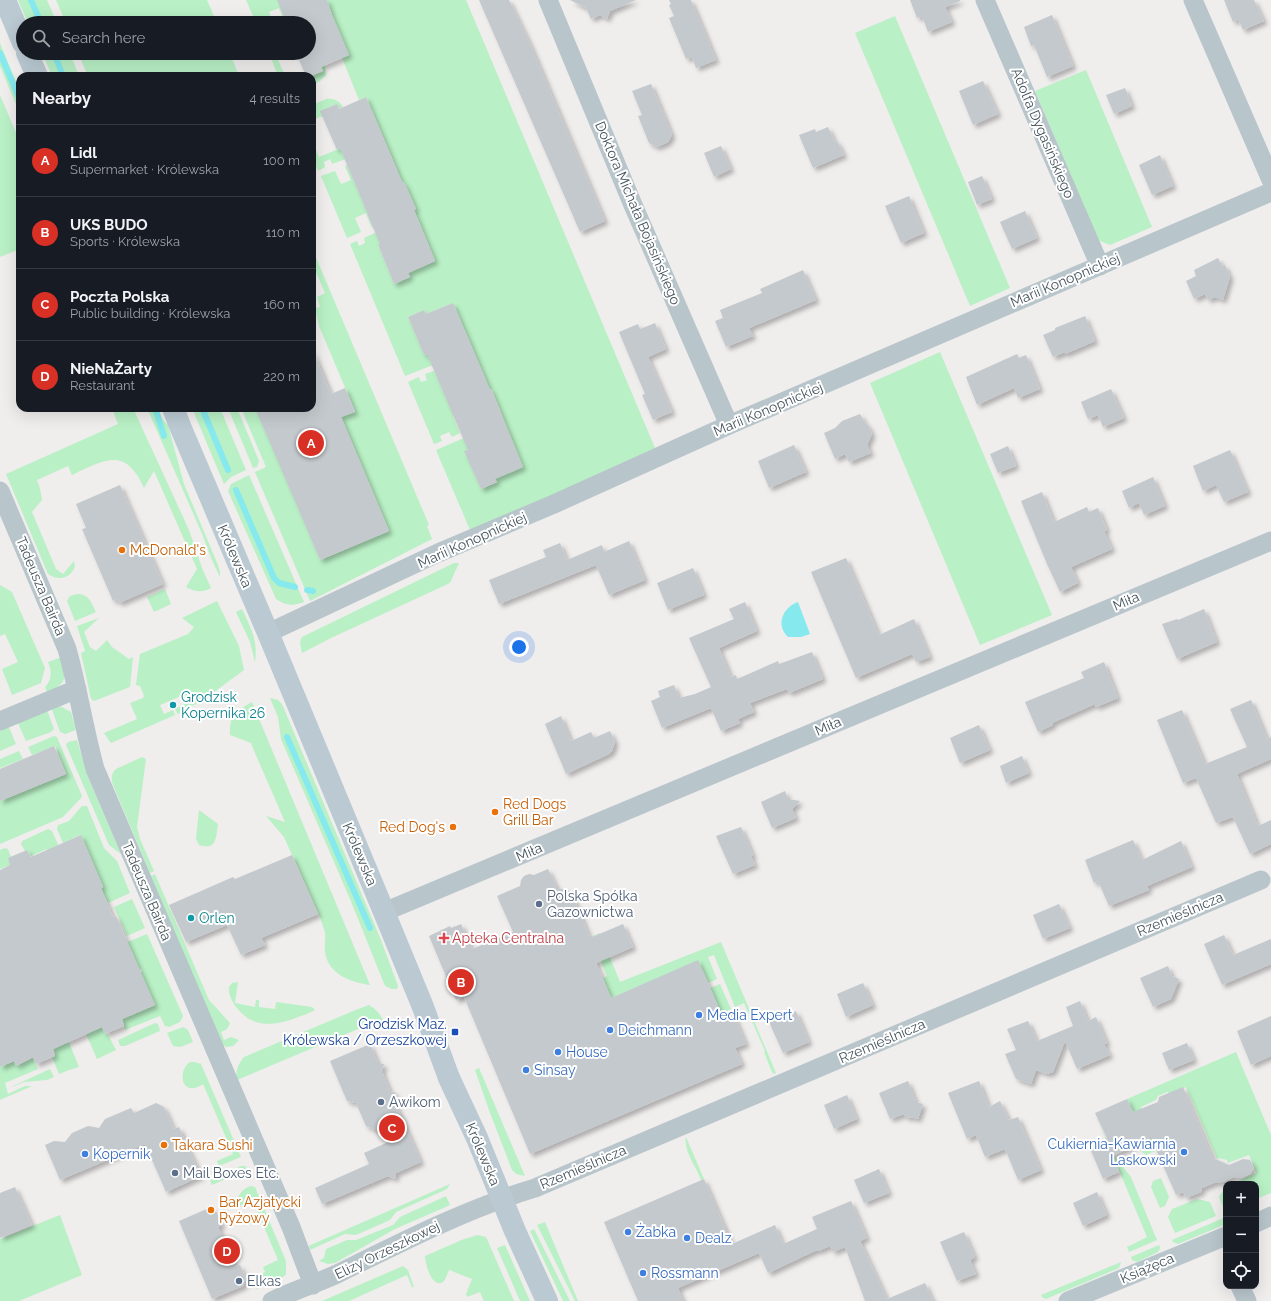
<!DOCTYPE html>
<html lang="en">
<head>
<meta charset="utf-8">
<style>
	body { margin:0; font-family:Raleway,sans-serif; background:#20242c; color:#f1f3f6 }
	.controls { position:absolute; right:12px; bottom:12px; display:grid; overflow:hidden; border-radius:8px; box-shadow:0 4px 16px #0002 }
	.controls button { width:36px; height:36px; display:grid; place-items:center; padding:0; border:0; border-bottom:1px solid #363941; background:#171b24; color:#f1f3f6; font:20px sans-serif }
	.you { position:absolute; left:519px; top:647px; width:14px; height:14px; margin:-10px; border:3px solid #fff; border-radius:50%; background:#1a73e8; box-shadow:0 0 0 6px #1a73e833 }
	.badge { display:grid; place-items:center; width:26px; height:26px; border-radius:50%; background:#d93025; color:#fff; font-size:13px; font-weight:700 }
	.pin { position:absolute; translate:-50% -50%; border:2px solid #fff; box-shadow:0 1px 4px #0006 }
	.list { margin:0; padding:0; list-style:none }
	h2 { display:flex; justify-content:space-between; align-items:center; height:52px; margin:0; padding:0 16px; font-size:17px }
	h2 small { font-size:13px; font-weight:400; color:#9ea1a6 }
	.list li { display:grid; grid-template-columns:26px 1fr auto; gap:12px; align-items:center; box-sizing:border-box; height:72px; padding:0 16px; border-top:1px solid #363941 }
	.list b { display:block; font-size:15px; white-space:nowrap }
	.list p { margin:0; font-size:13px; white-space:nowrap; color:#9ea1a6 }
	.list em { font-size:13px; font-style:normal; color:#9ea1a6 }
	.icon { flex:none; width:22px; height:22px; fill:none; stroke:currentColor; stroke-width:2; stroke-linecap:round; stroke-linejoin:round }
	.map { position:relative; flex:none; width:1271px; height:1301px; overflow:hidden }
	.search { position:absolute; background:#171b24; box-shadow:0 4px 16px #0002; left:16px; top:16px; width:300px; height:44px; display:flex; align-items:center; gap:10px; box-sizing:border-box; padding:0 14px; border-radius:22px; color:#9ea1a6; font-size:15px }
	.panel { position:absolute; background:#171b24; box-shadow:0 4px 16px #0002; left:16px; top:72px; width:300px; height:340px; border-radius:12px }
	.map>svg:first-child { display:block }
</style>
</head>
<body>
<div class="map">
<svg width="1271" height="1301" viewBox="0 0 1271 1301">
	<defs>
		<filter id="shadow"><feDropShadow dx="3.5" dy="3.5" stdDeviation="2" flood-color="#0004"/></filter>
	</defs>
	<rect width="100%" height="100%" fill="#f0eded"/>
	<path fill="#b9f0c5" d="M18,0h29l10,23h-29z
		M56,0h151l10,23h-151z
		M246,0h33l7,22h-1l-6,-14 -10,4 4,11h-17z
		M327,0h139l189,448 -125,57 -60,25 -34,-80 28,-12 5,11 -4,3 16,37 16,-7 -2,-3 7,-64 -10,-25h-2l-37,-87 -27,11 -2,-4 -16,7 16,38 4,-1 5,11 -28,11 -55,-132 7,-3 2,5 6,-3 -1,-5 13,-6 4,12 -3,2 16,38 16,-7 -2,-4 27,-12 -21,-51 1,-1 -12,-25 -37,-87 -7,3 -17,-42 -15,-54z
		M895,16l115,272 -40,18 -115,-273z
		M0,43l20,48v23l-20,-48z
		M42,53h28l9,23h-27z
		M78,53h152l9,23h-151z
		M269,53h6l10,23h-7z
		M325,65l1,10 -6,6 -8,5v-10h-1l11,-5 -1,-4z
		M1086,70l66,157 -42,18 -12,-5 -63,-149z
		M0,95l20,47v107l-20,8z
		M326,99c7,-1 13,1 17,8l-5,1 -1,-4 -16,7 2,5 -11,4v-15z
		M312,140l7,17 22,-9 5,11 -14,5 -2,-5 -6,3 1,5 -7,4 -6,-15z
		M347,165l26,62 -1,1 -6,-15 -11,5 6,14 -14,6 -26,-62 14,-5 6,13 10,-4 -6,-14z
		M312,248l117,277 -2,1 5,13 -122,62 -55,-129 11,-5 -25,-59h15l64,152 69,-29 -48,-114 14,-6 -36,-85 -4,-18 5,-1 -3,-10 8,-4 -13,-30z
		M940,352l112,263 -72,30 -110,-262z
		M434,371l20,44 -1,1 7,17 -8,4 -3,-5 -9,4 2,5 -8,3 -26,-62 11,-5 2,5 6,-2 -2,-6z
		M112,408h21l56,122 13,38 9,20c-9,5 -16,4 -25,-1l11,-18 -43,-98 -10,17c-19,-42 -39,-28 -72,-13l-4,-9 -31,14c3,7 4,13 5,20l-10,12 24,57 7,5 11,-13 1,5c-4,13 -17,15 -27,8l-42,-100 112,-50z
		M147,408h11l5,12 5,5 16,59 34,81 2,7v5l-9,-19 -8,-22z
		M192,408h28l26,62 -15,7 -7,7z
		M228,408h9l22,53 -2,6 -4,1z
		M249,475l55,127c-12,4 -18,4 -28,-3l-48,-108 3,-7z
		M454,563h5l-9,20 -119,55 -29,15 -2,-11 2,-5z
		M0,585l12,7 33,76 -4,15 -29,12 -10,-26 16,-7 -13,-28 -5,2z
		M165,589l6,15 -17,8 -7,-15z
		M77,594c12,0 14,8 19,18l-21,9 -8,-20 3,-5z
		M217,601l22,45 5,24 -38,28 -28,16 -3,-5 10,-5 -4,-8 -21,9 4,9 9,-4 2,5 -64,28 -1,-1 -6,-9 33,-14 -7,-16 13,-5 1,-2 -4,-10 -4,-1 4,-31 48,-20 6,-7 -12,-9z
		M242,609c9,19 16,31 13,53l-5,-20 -14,-30z
		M99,618l-15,14 6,15 6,4 11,-11 5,7 17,12 4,-2 -3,30 -36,14 -3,-2 -10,-46 4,-2 -8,-25z
		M62,657c3,21 7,26 -15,35l-2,-5c7,-7 7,-16 3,-25z
		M270,698l8,2 4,4 99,236 17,46 -1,3h-5l-7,-3 -35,-87 -69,-160 -3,-22z
		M252,702l118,283c-20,-3 -42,-11 -45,-33 -1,-7 1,-13 0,-19 -1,-4 -3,-9 -4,-13l-37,-83 -18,-21 19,6 -30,-69 -4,-10 -21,-8c-1,-20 6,-24 22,-33z
		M60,706l11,6 5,18 -11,4 -5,-2 -9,-25z
		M47,710l7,19 -3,3 -25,9 -9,-20z
		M8,725l8,19 -16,7v-22z
		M54,736l3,1 25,59 -1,2 -18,19 -63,27v-43l66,-27 -11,-28 -23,9 -4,-8z
		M77,740l11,37 33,77 -12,-9 -43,-100 2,-3z
		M19,751l4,8 -23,9v-9z
		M142,757l4,2 -9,68 3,12 14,32 -4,2 -37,-88c-2,-6 -2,-12 3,-16z
		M82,806h5l17,42 13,13 13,32 -22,10 -7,-14 2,-2 -23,-52 -17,8 -6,-14 1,-4 11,-4z
		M199,810l19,14c-2,13 -1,27 -19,21l-3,-6z
		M48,829l4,2 8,18 -10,5 -3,-5 -16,7 -4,-6 -2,1 -4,-7 1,-3z
		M5,848l3,1 3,8 -3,1 2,7 -10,4v-19z
		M155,874l54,126 21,23 -3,6 -6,3 3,8 7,-3 8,3 -6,6 -6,1 -5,-2 -71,-169z
		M132,899l13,29 -18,8 -13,-29z
		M600,933l20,49 101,-40 55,131 -2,1 -2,-2 -8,-20 1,-1 -21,-48 -9,4 -21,-52 -6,2 9,22 -9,4 -10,-22 -87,37 -8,-20 4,-2 -11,-26 -110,31z
		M147,934l36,82 -3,6 -11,5 -4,-1 -5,-10 -35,14 -3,-11 33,-14 -16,-32 3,-1v-3l-3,1 -7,-18 -7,-9z
		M238,982l-3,21 20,4 1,-7h3v7l16,2 1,-7 36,5 3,3c-5,3 -11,5 -17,7 -23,9 -45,12 -62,-10 -4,-6 -8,-13 -7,-20l3,-4z
		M720,984l11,25 -10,4 -11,-25z
		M369,1005c8,5 14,11 15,20l-4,1 -3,-5 -140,59c-2,-10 1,-15 7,-23l114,-48z
		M155,1023l3,1 2,7 -35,15h-5l-2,-6z
		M102,1027l3,7 2,-1 9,17 -19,9 -11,-25z
		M183,1027l5,3 5,12 -13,5 -7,-1 -6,-13z
		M69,1042l10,25 -10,3 -10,4 -7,-17 3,-1 -2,-7z
		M1236,1052l35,83v58l-15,6v-15h-25l25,-11 -7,-18 -21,8 -1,-3 -8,-2 -2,1 -31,-72 -15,7 -4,-2 -9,4 -2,4 -15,7 15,31 -5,4 4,9 -9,4 -4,-3 -3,-8 2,-1 -5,-24 -9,-20z
		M33,1058l5,11 -33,14 3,11 17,-8h7l-32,14v-33l14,-6 2,5z
		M190,1062h4l7,2 40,93 -22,9 -2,-5 16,-7 -30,-70c-3,2 -8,5 -12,4 -12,-1 -10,-21 -1,-26z
		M479,1068l46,108 -9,-2 -4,-4 -23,-60 -14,-40z
		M50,1069l4,8 -7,3 -23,2 -12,5h-1z
		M1097,1118l17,37 17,22 26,63 -28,12 -2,-5 20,-10z
		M686,1137l18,42 -3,1c-4,-12 -18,-29 -15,-43z
		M241,1166h4l2,2 -3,3 -32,14 -2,-5z
		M1161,1178l8,19 -4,9 -5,2 -9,-21 2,-6z
		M450,1184l-3,5 -51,23 -6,8 -34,15 -11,-1 -35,16 -1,-4 4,-2z
		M250,1186l5,1 31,74v13l-3,3 -27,12 -5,-10 14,-7 -2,-5 15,-7 -25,-59 -13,5h-2c-3,-8 4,-17 12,-20z
		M1226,1186v25l-1,1 -6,-15z
		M446,1196l4,9 -2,1 -53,23 -60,34 -7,1 -9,-3 5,-3 2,-9 21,-9h9l37,-15 7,-8z
		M1197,1199l13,3 6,14 -41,17 -7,-16 4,-8z
		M60,1215l22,60 -63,26h-19v-62z
		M1226,1217v7l-48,20 -5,-2 -1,-2z
		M545,1222l33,79h-3l-38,-76z
		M534,1229l36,72h-7l-33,-70z
		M478,1235l8,2 28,64h-30l-4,-9 -13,5 -1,-3 6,-15 -23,-9c-2,4 -3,9 -6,12 -11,7 -18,-18 -18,-26l39,-17z
		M505,1245l25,56h-10l-23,-53z
		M1159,1245l1,3 -2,4 -21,10 -5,-2 -1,-3z
		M1121,1262l-2,6 -73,31 -4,-2 -1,-2z
		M403,1266l5,4 6,17h-2l-5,-12 -58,26h-27z"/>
	<path fill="#85e9ee" d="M798,602l12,32 -9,3h-13c-13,-12 -5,-30 10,-35z"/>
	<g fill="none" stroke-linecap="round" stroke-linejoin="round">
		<path stroke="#85e9ee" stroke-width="6" d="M31,0l10,23
			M0,53l20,47
			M54,53l9,23
			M155,408l9,28
			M202,408l26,62
			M236,490l38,88 5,5 16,4
			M307,590l6,1
			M287,737l83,191"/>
	</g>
	<path fill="#c4c9cd" filter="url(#shadow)" d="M277,0h50l5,15 17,40 -28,12 2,4 -12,5h-5l-10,-23h13v-30h-22z
		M479,0h30l21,44 75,177 -25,11z
		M570,0h66l-26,11 -3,8 -7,-4 -9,4 -5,-11z
		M669,0h22l25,60 -20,8 -4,-11 -6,2 -17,-41 5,-2 -5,-11 2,-1z
		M910,0h50v1l-15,6 7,15 -24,10 -6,-16 -5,2z
		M1224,0h30l10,21 -21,9 -5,-11 -5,3z
		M1052,15l21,51 -26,11 -13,-32 -3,1 -7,-19z
		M983,81l15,33 -25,11 -14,-34z
		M651,84l21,51 -4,7 -11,5 -8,-4 -11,-27 4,-1 -10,-24z
		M1125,88l7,18 -18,8 -8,-19z
		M366,97l35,83 4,4 11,25 -2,1 21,51 -27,12 2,4 -16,7 -16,-39 2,-1 -40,-96 -3,2 -17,-39 17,-7 2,5z
		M828,127l7,15 2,-1 7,14 -31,13 -14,-33 16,-6 1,3z
		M721,146l10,23 -17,8 -10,-24z
		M1160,155l13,31 -21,9 -13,-30z
		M982,176l10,23 -15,6 -9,-23z
		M909,196l15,37 -23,10 -16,-37z
		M1025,211l12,27 -25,11 -12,-27z
		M1218,258l4,8 3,-1 5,12 -7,23 -8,-3 -7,3 -3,-6 -11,5 -8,-18 10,-5 -2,-6z
		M803,270l13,30 -67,28 4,8 -27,11 -11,-26 8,-3 -3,-8 42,-17 -2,-4z
		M453,303l37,87 1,-1 32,78 -28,12 2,3 -16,7 -17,-38 4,-1 -15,-35 -26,-61 -3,1 -16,-38 16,-7 2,4z
		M1085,316l10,25 -30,13v-2l-12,5 -10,-22 12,-5v-2z
		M655,323l11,26 -18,8 24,55 -19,8 -11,-25 3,-1 -26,-62 19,-8 2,5z
		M312,349l19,45 14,-6 10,24 -14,5 48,114 -69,29 -65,-152h57z
		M1017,354l2,4 7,-3 14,34 -22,9 -4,-10 -37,17 -11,-28z
		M1111,389l13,29 -21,9 -5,-12 -10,4 -7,-17z
		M860,414l5,9 3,2 4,9 -5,11 4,8 -22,9 -4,-8 -10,5 -11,-26 11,-5 7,-7z
		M794,445l12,27 -37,16 -11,-27z
		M1008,446l8,20 -18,7 -8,-19z
		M1230,450l18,42 -24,10 -8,-17 -13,6 -10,-25z
		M1153,477l12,29 -21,9 -5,-12 -10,5 -7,-17z
		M120,485l43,99 -44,19 -2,-4 -4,2 -31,-72 4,-1 -10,-24z
		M1042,492l12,30 33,-15 2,5 9,-4 9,22 -3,1 8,18 -41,18 7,16 -18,9 -13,-28 -26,-63z
		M629,541l16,39 -36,15 -13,-30 -97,39 -10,-24 57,-23 -3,-7 17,-7 7,17 35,-15 2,7z
		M846,558l33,77 35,-16 16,38 -14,5 -4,-8 -56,24 -45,-106z
		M693,568l11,27 -36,15 -11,-27z
		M745,602l12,29 -38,17 12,29 5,-2 1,4 41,-18 1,3 33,-12 11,27 -34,14 -2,-4 -37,14 4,9 -16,7 2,4 -19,8 -10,-23 -49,20 -11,-27 9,-4 -2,-6 16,-6 5,13 16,-4 16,-7 -22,-49 45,-19 -5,-10z
		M1204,609l13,33 -40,17 -15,-35 15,-5 1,1z
		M1104,662l14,36 -22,9 -1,-3 -43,19 1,2 -15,7 -13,-30 59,-24 -3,-6z
		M1251,700l16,39 4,-2v22l-34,15 21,52 13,-6v24l-21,10 -17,-37 -17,6 -20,-45 -13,5 -26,-63 25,-10 23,54 42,-17 -17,-38z
		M561,716l10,25 20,-9 3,6 16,-7 5,11 -3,9 -3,3 -43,20 -21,-50z
		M979,725l11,25 -30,13 -10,-25z
		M54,746l12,28 -66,27v-32z
		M1022,756l7,17 -23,10 -6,-17z
		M785,791l3,8 12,2 -8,8 4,9 -24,10 -11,-26z
		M741,827l12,28 -2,1 4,9 -22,9 -17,-38z
		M81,835l22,52 -2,1 12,29 3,-1 39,89 -33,14 2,7 -19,8 -3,-7 -49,22 2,7 -19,8 -3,-7 -17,9 -2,-5 -14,6v-197l10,-5 -2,-7 19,-8 4,7z
		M1133,840l9,20 39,-19 11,26 -45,19 2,4 -40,16 -11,-25 -4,2 -9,-23z
		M292,855l26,59 -57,24 4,7 -24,10 -14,-30 -41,17 -17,-37 64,-28 2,2z
		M548,869l9,19 11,2 5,6 17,42 33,-14 10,23 -37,16 15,35 87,-38 23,53 11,-2 14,33 -11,4 7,16 -212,90 -66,-157 -8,3 -27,-64 21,-10 1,2 10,-4 11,25 41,-17 -16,-36 23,-10 1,-6 3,-4 5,-2 5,1z
		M1059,904l11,24 -27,11 -10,-24z
		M1224,935l9,20 38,-16v25l-49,21 -18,-41z
		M1168,966l4,10 7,3 -8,20 -18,8 -13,-29z
		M863,983l10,22 -27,12 -9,-23z
		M1080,1001l8,20 8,-4 11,26 -3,1 6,11 -33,14 -12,-28 -12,31 -6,2 -11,-4 -5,14 -15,-5 -11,-25 11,-4 -9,-21 21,-8 9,20 36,-15 -7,-19z
		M796,1011l13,31 -26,11 -14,-31z
		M1271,1016v40l-20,9 -14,-34z
		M1187,1043l7,17 -25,10 -7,-17z
		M370,1044l8,19 6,1 -2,7 8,20 6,2 -2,7 27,62 -25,11 -1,6 -7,-3 -66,28 -7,-16 54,-24 -5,-11 33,-15 -31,-12 -10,-23 -9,-2 -17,-40z
		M908,1081l8,21 7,2 -5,15 -7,-2 -5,1 -2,-4 -14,5 -11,-26z
		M979,1081l10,26 11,-6 9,19 9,-3 23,53 -23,10 -13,-31 -20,8 -9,-22 -9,4 -19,-46z
		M1183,1087l30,71 16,7 14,-6 7,1 4,8 -4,6 -9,4 -7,-1 -14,6 -4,-1 -14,6 -1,4 -15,6 -3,-6 -7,3 -25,-57 -39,18 7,16 -16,7 -14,-33 18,-8 -12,-25 32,-14 6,13 25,-10 1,-5z
		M847,1095l10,24 -23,10 -10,-24z
		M156,1103l8,4 10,22 5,-2 22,49 -35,16 -21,-48 -85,36 -15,-35 9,-4 11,1 7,-9 16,-7 11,2 6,-9 26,-11 3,5z
		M879,1169l10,24 -25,10 -10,-23z
		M704,1179l28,65 43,-19 8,19 34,-15 -5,-12 39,-16 16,37 -7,3 27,58 38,-16 8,18h-68l-20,-54 -12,5 -3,-6 -12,5 -1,-1 -49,23 -9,-20 -81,35 5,13h-45l-34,-79z
		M15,1187l17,38 -32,13v-45z
		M1097,1192l10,23 -24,11 -10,-23z
		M209,1208l7,3 6,14 -4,2 18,40 4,-2 6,14 -3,7 -31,13 -33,-78z
		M964,1232l11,25 -5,3 6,14 -19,7 -17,-39z"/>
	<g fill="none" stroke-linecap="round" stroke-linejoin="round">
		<path stroke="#b8c5cb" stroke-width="19" d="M548,0l85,205 96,220
			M985,0l115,266
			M1193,0l78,180
			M0,491l67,158c11,39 17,80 28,120l196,458 22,58
			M268,633l170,-80 116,-49 175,-79 542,-233
			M0,721l77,-32
			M384,912l887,-371
			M1256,1223l15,-7
			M1240,1286l7,15
			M272,1301c21,-10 43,-17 65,-27 65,-32 129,-65 198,-86l726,-308
			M1068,1301l158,-65"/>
		<path stroke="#bac9d2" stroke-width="22" d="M5,0l18,43
			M27,53l10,23
			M173,408l7,18 88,207 116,279 39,95 26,71 28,60 38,93 32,70"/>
	</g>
	<g fill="#e8710a" stroke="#fff" stroke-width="1.5">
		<circle cx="122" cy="550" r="4"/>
		<circle cx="495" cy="812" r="4"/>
		<circle cx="453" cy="827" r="4"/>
		<circle cx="164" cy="1145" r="4"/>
		<circle cx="211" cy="1210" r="4"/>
	</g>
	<g fill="#0f9aa8" stroke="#fff" stroke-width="1.5">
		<circle cx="173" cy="705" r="4"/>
		<circle cx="191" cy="918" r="4"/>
	</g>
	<g fill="#5c6f8a" stroke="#fff" stroke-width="1.5">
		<circle cx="539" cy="904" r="4"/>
		<circle cx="381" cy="1102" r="4"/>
		<circle cx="175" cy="1173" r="4"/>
		<circle cx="239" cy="1281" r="4"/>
	</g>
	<path fill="#e0444e" stroke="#fff" stroke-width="1.5" d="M442 932h4v4h4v4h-4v4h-4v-4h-4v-4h4z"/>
	<g fill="#3f7fe0" stroke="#fff" stroke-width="1.5">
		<circle cx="699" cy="1015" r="4"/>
		<circle cx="610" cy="1030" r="4"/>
		<circle cx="558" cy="1052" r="4"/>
		<circle cx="526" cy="1070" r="4"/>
		<circle cx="1184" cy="1152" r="4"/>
		<circle cx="85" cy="1154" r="4"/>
		<circle cx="628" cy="1232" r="4"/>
		<circle cx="687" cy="1238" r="4"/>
		<circle cx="643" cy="1273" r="4"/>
	</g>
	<rect fill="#1a4fb4" stroke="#fff" stroke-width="1.5" x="451" y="1028" width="8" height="8" rx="2"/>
	<g text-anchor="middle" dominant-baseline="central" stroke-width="4" stroke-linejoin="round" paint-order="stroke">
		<g font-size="14" fill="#45545b" stroke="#fff">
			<text transform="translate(1043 133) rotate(67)">Adolfa Dygasińskiego</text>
			<text transform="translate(638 213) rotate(67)">Doktora Michała Bojasińskiego</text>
			<text transform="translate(1065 280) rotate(-23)">Marii Konopnickiej</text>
			<text transform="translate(768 409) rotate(-23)">Marii Konopnickiej</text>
			<text transform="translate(472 540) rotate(-24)">Marii Konopnickiej</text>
			<text transform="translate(235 556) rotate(67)">Królewska</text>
			<text transform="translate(41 586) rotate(67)">Tadeusza Bairda</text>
			<text transform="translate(1126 601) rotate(-23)">Miła</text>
			<text transform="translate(828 726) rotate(-23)">Miła</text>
			<text transform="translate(529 852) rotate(-23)">Miła</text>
			<text transform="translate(360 854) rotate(67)">Królewska</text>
			<text transform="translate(147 891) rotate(67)">Tadeusza Bairda</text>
			<text transform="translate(1180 914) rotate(-23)">Rzemieślnicza</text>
			<text transform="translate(882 1041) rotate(-23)">Rzemieślnicza</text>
			<text transform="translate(483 1154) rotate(67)">Królewska</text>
			<text transform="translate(583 1167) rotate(-23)">Rzemieślnicza</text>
			<text transform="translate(387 1250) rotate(-26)">Elizy Orzeszkowej</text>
			<text transform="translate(1147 1268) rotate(-23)">Książęca</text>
		</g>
		<g font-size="14" fill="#c56008" stroke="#fff" text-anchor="start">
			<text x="130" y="550">McDonald's</text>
			<text x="503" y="804">Red Dogs<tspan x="503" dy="16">Grill Bar</tspan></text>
			<text x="445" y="827" text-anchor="end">Red Dog's</text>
			<text x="172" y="1145">Takara Sushi</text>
			<text x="219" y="1202">Bar Azjatycki<tspan x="219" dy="16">Ryżowy</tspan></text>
		</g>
		<g font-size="14" fill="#0d838f" stroke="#fff" text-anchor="start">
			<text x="181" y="697">Grodzisk<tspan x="181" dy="16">Kopernika 26</tspan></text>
			<text x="199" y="918">Orlen</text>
		</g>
		<g font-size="14" fill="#4e5e75" stroke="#fff" text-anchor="start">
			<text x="547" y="896">Polska Spółka<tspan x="547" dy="16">Gazownictwa</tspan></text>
			<text x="389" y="1102">Awikom</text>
			<text x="183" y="1173">Mail Boxes Etc.</text>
			<text x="247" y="1281">Elkas</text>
		</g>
		<g font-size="14" fill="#be3a42" stroke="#fff" text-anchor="start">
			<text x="452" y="938">Apteka Centralna</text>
		</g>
		<g font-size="14" fill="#366cbe" stroke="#fff" text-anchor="start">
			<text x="707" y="1015">Media Expert</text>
			<text x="618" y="1030">Deichmann</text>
			<text x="566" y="1052">House</text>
			<text x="534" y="1070">Sinsay</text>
			<text x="1176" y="1144" text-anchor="end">Cukiernia-Kawiarnia<tspan x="1176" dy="16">Laskowski</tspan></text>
			<text x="93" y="1154">Kopernik</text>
			<text x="636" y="1232">Żabka</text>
			<text x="695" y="1238">Dealz</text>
			<text x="651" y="1273">Rossmann</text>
		</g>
		<g font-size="14" fill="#164399" stroke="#fff" text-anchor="end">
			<text x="447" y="1024">Grodzisk Maz.<tspan x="447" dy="16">Królewska / Orzeszkowej</tspan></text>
		</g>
	</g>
</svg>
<div class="controls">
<button>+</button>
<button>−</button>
<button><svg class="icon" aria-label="locate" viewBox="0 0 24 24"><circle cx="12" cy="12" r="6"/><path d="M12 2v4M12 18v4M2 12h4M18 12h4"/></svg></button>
</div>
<div class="you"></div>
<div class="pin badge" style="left:311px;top:443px">A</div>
<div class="pin badge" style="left:461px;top:982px">B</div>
<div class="pin badge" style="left:392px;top:1128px">C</div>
<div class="pin badge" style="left:227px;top:1251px">D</div>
<div class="search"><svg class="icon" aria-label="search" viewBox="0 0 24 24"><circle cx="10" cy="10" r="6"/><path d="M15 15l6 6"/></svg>Search here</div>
<section class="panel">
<h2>Nearby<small>4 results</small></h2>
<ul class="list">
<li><span class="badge">A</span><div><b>Lidl</b><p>Supermarket · Królewska</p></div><em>100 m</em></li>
<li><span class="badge">B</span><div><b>UKS BUDO</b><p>Sports · Królewska</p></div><em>110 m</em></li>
<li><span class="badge">C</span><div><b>Poczta Polska</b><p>Public building · Królewska</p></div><em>160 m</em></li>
<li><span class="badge">D</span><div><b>NieNaŻarty</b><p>Restaurant</p></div><em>220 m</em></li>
</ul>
</section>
</div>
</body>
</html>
